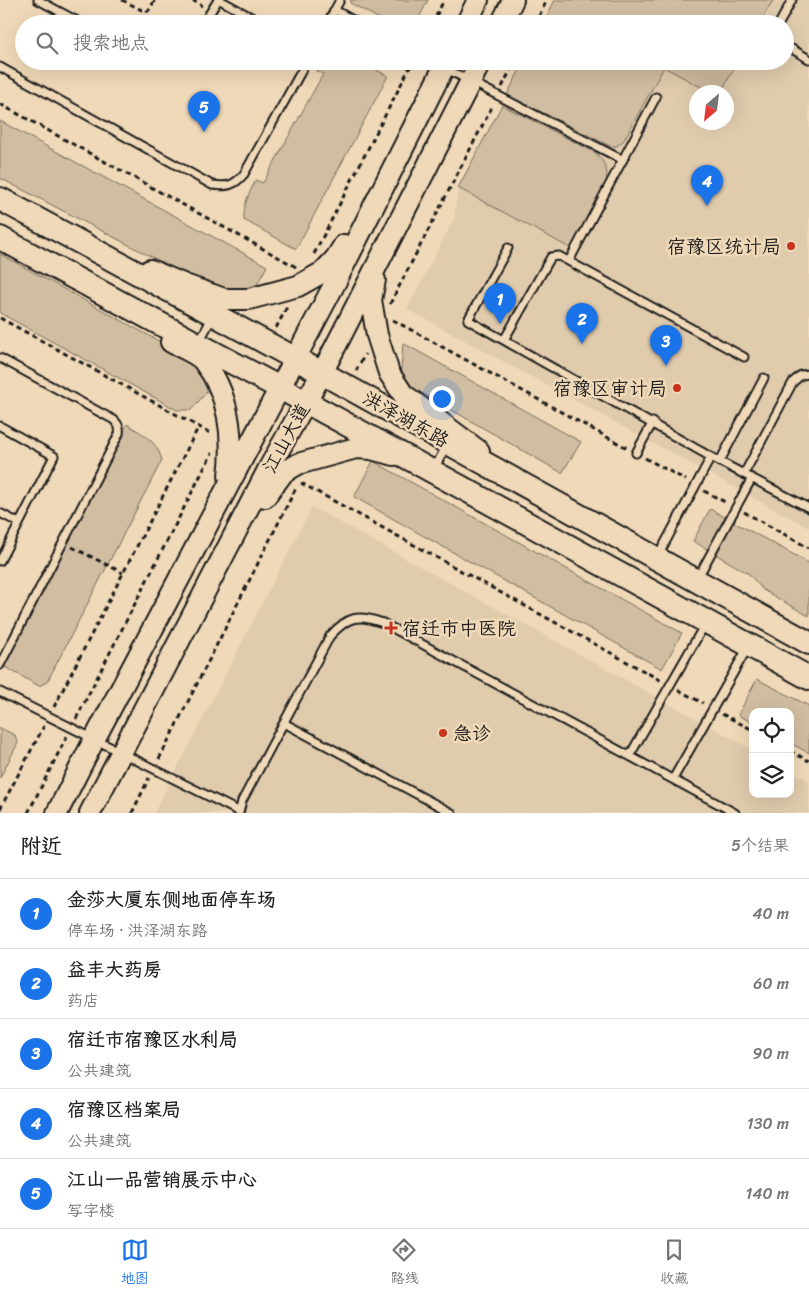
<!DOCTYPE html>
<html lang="zh">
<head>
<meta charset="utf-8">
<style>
	body { margin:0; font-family:Sriracha,"LXGW WenKai TC",sans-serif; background:#f6f6f6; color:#222 }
	.controls { position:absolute; right:15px; bottom:15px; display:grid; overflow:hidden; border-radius:10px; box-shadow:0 5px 20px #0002 }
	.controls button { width:45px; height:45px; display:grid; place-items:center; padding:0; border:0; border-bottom:1px solid #e0e0e0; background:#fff; color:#222; font:25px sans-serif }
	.compass { position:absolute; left:689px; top:85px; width:45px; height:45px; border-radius:50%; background:#fff; box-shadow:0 5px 20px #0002; rotate:208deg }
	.you { position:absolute; left:441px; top:398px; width:18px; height:18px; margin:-12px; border:4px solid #fff; border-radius:50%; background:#1a73e8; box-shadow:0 0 0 8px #1a73e833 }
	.badge { display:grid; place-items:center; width:32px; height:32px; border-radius:50%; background:#1a73e8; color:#fff; font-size:16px; font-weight:700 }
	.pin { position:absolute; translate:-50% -41px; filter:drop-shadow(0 1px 2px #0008) }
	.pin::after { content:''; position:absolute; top:26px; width:18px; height:15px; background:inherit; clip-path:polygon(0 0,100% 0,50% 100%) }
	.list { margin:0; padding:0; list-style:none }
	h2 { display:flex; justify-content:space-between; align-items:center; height:65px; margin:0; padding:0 20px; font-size:21px }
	h2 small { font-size:16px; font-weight:400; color:#767676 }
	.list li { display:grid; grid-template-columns:32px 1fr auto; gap:15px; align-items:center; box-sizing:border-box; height:70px; padding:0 20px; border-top:1px solid #e0e0e0 }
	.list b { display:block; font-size:19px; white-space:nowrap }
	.list p { margin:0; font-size:16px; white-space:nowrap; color:#767676 }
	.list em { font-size:16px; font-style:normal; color:#767676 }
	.icon { flex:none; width:28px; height:28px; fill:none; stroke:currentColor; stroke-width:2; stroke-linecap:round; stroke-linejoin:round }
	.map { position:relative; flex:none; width:809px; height:813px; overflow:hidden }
	.search { position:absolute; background:#fff; box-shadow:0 5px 20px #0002; left:15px; right:15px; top:15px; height:55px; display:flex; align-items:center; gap:12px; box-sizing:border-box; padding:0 18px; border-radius:28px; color:#767676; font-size:19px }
	.sheet { height:415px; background:#fff }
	nav { display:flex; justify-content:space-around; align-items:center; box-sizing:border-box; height:70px; border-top:1px solid #e0e0e0; background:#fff; font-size:14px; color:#767676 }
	nav a { display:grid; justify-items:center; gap:2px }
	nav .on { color:#1a73e8 }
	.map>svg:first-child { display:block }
</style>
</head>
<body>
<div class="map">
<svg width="809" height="813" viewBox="0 0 809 813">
	<rect width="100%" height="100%" fill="#f0d9b8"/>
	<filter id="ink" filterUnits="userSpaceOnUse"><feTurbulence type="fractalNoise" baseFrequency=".02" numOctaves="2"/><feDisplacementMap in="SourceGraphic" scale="10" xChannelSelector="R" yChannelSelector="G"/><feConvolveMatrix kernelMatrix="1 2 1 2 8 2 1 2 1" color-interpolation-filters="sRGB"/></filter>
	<g filter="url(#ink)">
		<path fill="#e0cbad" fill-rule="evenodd" d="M630,0h179v528l-402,-219 47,-90 4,-31 66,-127h261v-37h-167zM696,92h30v30h-30z
			M312,507l441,243v44h37v-24l19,11v32h-655z"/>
		<path fill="#d1bda1" stroke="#766c5e" d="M351,0h77l-12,24h-27l-39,-21z
			M555,0h218l-14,24h-216z
			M321,61h38l29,15 -92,173 -52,-29c-1,-16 5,-27 12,-40l7,3 60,-109 -7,-3z
			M524,61h214l-17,31h-11l-46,-25 -40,73 -7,6h-7l-103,-51z
			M502,105l94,48c8,9 13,17 10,30l-34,66 -114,-61z
			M0,121l267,145 -13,24 -11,4 -45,-13 -198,-103z
			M0,254l197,108 12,25 -4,7 -14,16h-14l-177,-97z
			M403,343l178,99 -19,31 -156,-89 -5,-13z
			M127,424c17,11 29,16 35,36l-115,222 -8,4 -36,-20z
			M373,461l309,172 -20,36 -308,-172z
			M710,509l99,54v53l-46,-26 -14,-16 -56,-33z
			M757,679l52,27v47l-19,-10v-31h-37v11l-15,-8z
			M0,728l15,7 3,8 -18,35z"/>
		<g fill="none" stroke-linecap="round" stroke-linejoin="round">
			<g stroke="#1c1c1c" stroke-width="11">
				<path id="lane" d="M38,0l45,24
					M220,0l44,24
					M335,10l25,14
					M203,24l15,-24
					M327,24l13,-24
					M779,24l13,-24
					M785,45l24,14
					M431,61l192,99
					M0,67l212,118c15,2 22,1 32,-11l63,-113
					M508,248l-40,72 243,137
					M569,261l87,-164
					M504,340l47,-83 8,-1 185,101
					M199,342l13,-24
					M0,358l114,62c5,5 6,8 5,14l-119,231
					M0,426l54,30 -54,105
					M636,453l17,-31
					M720,461l44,-83
					M434,469l13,-24
					M744,474l49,-92 8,-7 8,-1
					M0,513l19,10
					M658,556l53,-99 98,51
					M697,579l55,-101
					M0,692l238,119
					M284,723l168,90
					M630,755l75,-131
					M673,779l75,-132
					M239,813l3,-12 88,-165c18,-20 28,-22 53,-13l352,190"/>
			</g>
			<g stroke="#1c1c1c" stroke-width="24">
				<path id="secondary" d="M466,24l12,-24
					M501,24l12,-24
					M150,270l35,15 39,14h25l49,-13 25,-14 13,-14 8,-13
					M375,280l-4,20 6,35 12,38 14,21 76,57
					M171,342c9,5 28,12 33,20 25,31 30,75 25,114
					M265,497l18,-24 15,-9 58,-16 15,1 23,6
					M57,813l37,-73 239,-453 114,-226
					M90,813l180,-347 52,-93 159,-312"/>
			</g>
			<g stroke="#1c1c1c" stroke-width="26">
				<path id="primary" d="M0,199l322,174 487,270
					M0,238l306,164 503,276"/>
			</g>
			<path stroke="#1c1c1c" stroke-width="3" stroke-dasharray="5 4" stroke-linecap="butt" d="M122,0l24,12 3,-2 6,-10
				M192,0l10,6
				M432,24l12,-24
				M535,24l12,-24
				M502,87l13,-26
				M0,104l298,164
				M314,254l99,-193
				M390,304l103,-199
				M0,318l212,116
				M393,320l234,128
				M276,328l11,-21
				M356,371l9,-17
				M645,458l41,22
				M301,483l361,198
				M704,491l23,12
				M744,512l65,36
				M72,547l51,26
				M678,690l25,13
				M54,707l145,-281
				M722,714l31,16
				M76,719l136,-266
				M790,751l19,10
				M159,759l137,-271
				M0,809l44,-83
				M28,813l39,-77
				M132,813l17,-35"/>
			<use href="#lane" stroke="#f0d9b8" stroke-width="7"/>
			<use href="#secondary" stroke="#f0d9b8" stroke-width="20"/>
			<use href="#primary" stroke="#f0d9b8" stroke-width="22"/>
		</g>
	</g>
	<g fill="#c8321e" stroke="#f0d9b8" stroke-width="2">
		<circle cx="791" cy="246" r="5"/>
		<circle cx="677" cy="388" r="5"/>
		<path d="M388.5 620.5h5v5h5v5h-5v5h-5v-5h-5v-5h5z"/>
		<circle cx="443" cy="733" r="5"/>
	</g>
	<g text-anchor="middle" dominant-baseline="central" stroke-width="5" stroke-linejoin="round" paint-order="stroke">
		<g font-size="19" fill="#1c1c1c" stroke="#f0d9b8" text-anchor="end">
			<text x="781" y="246">宿豫区统计局</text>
			<text x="667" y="388">宿豫区审计局</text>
			<text x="402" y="628" text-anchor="start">宿迁市中医院</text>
			<text x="453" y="733" text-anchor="start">急诊</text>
		</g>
		<g font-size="19" fill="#1c1c1c" stroke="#f0d9b8">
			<text transform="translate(406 419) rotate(29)">洪泽湖东路</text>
			<text transform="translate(286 438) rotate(-61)">江山大道</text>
		</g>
	</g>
</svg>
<div class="controls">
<button><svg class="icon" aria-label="locate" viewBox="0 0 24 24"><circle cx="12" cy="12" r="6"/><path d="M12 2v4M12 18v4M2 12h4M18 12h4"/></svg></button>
<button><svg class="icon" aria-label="layers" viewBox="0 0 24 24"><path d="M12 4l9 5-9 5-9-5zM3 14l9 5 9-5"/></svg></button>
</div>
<svg class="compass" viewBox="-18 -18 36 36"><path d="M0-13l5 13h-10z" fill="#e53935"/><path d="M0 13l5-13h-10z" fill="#767676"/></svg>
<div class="you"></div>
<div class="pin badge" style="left:500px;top:324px">1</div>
<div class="pin badge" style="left:582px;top:344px">2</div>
<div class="pin badge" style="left:666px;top:366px">3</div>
<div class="pin badge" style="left:707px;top:206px">4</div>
<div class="pin badge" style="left:204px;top:132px">5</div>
<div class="search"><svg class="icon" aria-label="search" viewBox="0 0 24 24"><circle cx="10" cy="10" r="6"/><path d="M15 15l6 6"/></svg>搜索地点</div>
</div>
<section class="sheet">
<h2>附近<small>5个结果</small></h2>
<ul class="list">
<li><span class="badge">1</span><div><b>金莎大厦东侧地面停车场</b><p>停车场 · 洪泽湖东路</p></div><em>40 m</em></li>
<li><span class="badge">2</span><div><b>益丰大药房</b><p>药店</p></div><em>60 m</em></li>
<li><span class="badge">3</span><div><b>宿迁市宿豫区水利局</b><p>公共建筑</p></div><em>90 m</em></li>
<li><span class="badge">4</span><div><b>宿豫区档案局</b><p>公共建筑</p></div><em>130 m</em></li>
<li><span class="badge">5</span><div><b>江山一品营销展示中心</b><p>写字楼</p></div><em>140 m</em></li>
</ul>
</section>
<nav>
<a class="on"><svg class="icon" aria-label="map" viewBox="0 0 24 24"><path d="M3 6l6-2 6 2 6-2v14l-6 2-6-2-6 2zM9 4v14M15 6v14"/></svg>地图</a>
<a><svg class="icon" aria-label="directions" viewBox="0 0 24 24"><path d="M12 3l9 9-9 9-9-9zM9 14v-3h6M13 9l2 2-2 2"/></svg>路线</a>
<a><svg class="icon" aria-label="saved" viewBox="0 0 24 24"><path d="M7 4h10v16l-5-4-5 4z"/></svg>收藏</a>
</nav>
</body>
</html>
